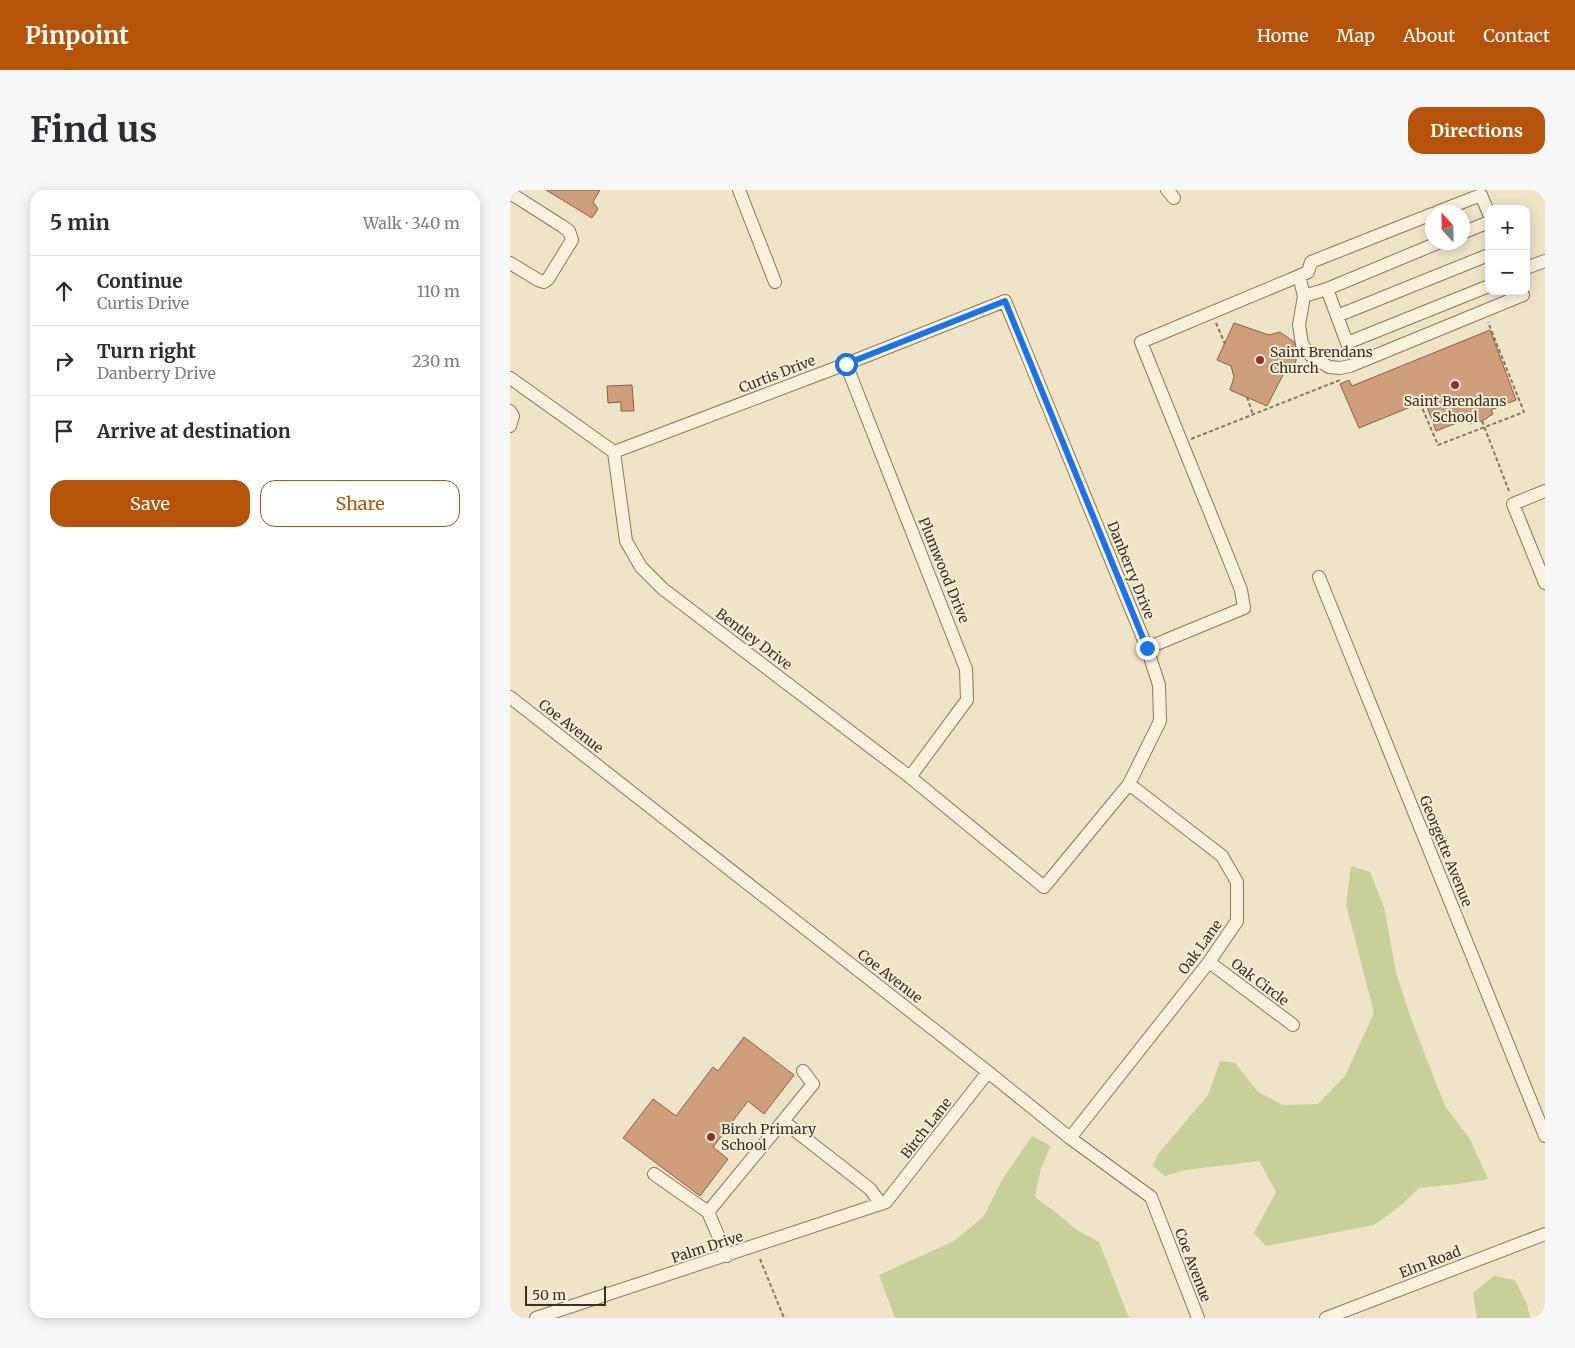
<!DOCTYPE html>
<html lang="en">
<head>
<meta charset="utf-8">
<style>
	body { margin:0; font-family:Merriweather,serif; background:#f7f7f7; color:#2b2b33 }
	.controls { position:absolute; right:15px; top:15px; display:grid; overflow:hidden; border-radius:10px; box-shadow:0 2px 12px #0003 }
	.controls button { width:45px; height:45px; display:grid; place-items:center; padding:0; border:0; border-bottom:1px solid #e1e1e2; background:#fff; color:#2b2b33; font:25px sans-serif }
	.compass { position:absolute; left:915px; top:15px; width:45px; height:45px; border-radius:50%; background:#fff; box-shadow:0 2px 12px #0003; rotate:338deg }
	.scale { position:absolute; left:15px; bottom:12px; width:81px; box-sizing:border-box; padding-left:5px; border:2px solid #3d2e20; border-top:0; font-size:14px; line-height:18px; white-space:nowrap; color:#3d2e20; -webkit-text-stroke:4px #f7eed8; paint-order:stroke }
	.stop { position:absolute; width:15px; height:15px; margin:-11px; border:4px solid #1a73e8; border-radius:50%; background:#fff }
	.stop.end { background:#1a73e8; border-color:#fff; box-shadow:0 1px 5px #0008 }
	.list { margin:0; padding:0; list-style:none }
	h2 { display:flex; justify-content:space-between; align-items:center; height:65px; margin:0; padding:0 20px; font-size:21px }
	h2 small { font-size:16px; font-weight:400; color:#7c7c81 }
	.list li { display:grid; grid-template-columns:32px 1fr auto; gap:15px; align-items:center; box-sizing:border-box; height:70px; padding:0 20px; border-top:1px solid #e1e1e2 }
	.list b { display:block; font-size:19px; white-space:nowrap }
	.list p { margin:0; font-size:16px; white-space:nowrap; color:#7c7c81 }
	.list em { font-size:16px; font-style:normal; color:#7c7c81 }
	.actions { display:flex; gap:10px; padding:15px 20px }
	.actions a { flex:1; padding:11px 0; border:1px solid #b45309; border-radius:15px; text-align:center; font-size:18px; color:#b45309 }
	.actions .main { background:#b45309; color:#fff }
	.icon { flex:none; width:28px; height:28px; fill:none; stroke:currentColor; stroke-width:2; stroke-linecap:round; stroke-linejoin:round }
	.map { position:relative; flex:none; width:1035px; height:1128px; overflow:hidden; border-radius:15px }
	header { display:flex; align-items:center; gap:30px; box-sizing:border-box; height:70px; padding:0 25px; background:#b45309; color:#fff }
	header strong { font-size:24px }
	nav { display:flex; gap:28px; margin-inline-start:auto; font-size:18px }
	.intro { display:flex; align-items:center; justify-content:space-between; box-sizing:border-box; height:120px; padding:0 30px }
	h1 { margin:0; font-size:35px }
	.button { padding:12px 22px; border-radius:15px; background:#b45309; color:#fff; font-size:18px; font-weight:700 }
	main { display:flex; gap:30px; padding:0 30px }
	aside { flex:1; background:#fff; border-radius:15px; box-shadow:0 2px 12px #0003 }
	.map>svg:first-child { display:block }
</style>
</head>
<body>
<header>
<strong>Pinpoint</strong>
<nav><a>Home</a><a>Map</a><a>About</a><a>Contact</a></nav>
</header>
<div class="intro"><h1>Find us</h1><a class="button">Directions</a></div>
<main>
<aside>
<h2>5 min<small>Walk · 340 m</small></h2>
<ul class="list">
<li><svg class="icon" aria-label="ahead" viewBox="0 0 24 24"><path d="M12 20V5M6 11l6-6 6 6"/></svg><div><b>Continue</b><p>Curtis Drive</p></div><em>110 m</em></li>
<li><svg class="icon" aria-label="right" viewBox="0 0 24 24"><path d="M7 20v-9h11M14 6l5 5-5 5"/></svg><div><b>Turn right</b><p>Danberry Drive</p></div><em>230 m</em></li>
<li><svg class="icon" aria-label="arrive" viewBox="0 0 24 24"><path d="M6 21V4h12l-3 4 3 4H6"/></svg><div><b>Arrive at destination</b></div></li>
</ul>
<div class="actions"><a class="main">Save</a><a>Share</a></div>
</aside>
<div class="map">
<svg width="1035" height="1128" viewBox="0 0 1035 1128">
	<rect width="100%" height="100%" fill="#f0e4c8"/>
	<path fill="#c9cf9b" d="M841,676l19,6 14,35 12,65 14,44 35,90 25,33 18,40 -30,5 -39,4 -20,19 -25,18 -108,21 -12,-13 22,-41 -17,-31 -74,9 -20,6 -12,-10 5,-12 50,-59 12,-34 15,2 23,29 25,13 35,-1 27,-28 29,-63 -28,-108z
		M522,946l19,10 -10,22 -6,29 19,14 23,19 22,12 30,76h-234l-16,-43 75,-34 30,-25 18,-36z
		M984,1086l21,4 12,24 3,14h-53l-4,-25z"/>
	<path fill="#cf9f7d" stroke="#8d5f41" d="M36,0h54l-7,12 5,7 -6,9z
		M724,133l35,12 11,-3 14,10 3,9 -2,17 -11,5 -17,33 -37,-16 4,-13 -3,-11 -14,-6z
		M980,140l26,70 -25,10 2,4 -11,7 -13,3 -2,-5 -31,12 -11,-30 -66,27 -19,-44 9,-4 3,6z
		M122,195l2,26h-13v-9l-13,1 -1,-17z
		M234,847l50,38 -30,39 -16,-13 -35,46 15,12 -28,37 -77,-58 30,-39 23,17 37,-49 5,4z"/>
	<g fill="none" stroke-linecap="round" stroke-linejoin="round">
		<g stroke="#8d765c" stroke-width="14">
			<path id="minor" d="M229,0l36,92
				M657,0l7,8
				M0,3l52,33 7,5 3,9 -24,39 -4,3 -6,-2 -28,-17
				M927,22l44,-17 8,19
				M952,43l27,-11
				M1016,78l19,-7
				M789,86l9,-4 3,-10 121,-48
				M817,99l113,-47
				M794,106l23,-7 20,54 142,-57
				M827,126l149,-60
				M336,174l120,305 1,31 -57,77
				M0,188l104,74 12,89 15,26 22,22 247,188 134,110 85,-103 31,-63 -1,-36 -12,-37 -142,-347 -159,63 -232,88
				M0,221l3,5 -3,10
				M1035,301l-32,13 32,79
				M809,387l226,559
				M637,458l97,-40 -3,-18 -11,-28 -89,-220 158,-66 5,20 -5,29 3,19 8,11 19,12 11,1 10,-2 173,-71 -2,-4
				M0,507l478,375 82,66 81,59 47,121
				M699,772l84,63
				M293,881l10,13 -30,37 87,68 11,15
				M560,948l139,-176 28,-41v-39l-15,-26 -93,-72
				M144,984l54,38 19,44
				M198,1022l75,-91
				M26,1128l350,-116 102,-130
				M816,1128l219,-84"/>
		</g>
		<path stroke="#8d765c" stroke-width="2" stroke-dasharray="4 2.5" stroke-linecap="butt" d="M706,133l9,21
			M737,207l6,18
			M910,213l18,42 86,-33 -36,-90
			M972,231l27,70
			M681,249l149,-59
			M250,1069l24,59"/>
		<use href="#minor" stroke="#faf1dc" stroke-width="12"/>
	</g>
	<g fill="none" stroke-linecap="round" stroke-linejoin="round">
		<path stroke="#1a73e8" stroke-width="6" d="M336,174l159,-63 142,347"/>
	</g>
	<g fill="#9e2a2b" stroke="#f7eed8" stroke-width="2">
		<circle cx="750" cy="170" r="5"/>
		<circle cx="945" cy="195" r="5"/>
		<circle cx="201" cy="947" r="5"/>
	</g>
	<g text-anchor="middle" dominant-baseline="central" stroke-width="4" stroke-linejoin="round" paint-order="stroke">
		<g font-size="14" fill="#3d2e20" stroke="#f7eed8" text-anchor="start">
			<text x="760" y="162">Saint Brendans<tspan x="760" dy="16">Church</tspan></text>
			<text x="945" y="211" text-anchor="middle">Saint Brendans<tspan x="945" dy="16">School</tspan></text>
			<text x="211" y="939">Birch Primary<tspan x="211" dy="16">School</tspan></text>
		</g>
		<g font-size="14" fill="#3d2e20" stroke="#f7eed8">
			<text transform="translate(267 184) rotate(-21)">Curtis Drive</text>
			<text transform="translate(434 380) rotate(68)">Plumwood Drive</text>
			<text transform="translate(621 380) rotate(68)">Danberry Drive</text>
			<text transform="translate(244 449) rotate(37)">Bentley Drive</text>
			<text transform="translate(61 536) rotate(38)">Coe Avenue</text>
			<text transform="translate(936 661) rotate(68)">Georgette Avenue</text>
			<text transform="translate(690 757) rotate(-54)">Oak Lane</text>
			<text transform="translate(380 786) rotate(38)">Coe Avenue</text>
			<text transform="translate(750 792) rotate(37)">Oak Circle</text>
			<text transform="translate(416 938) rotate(-52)">Birch Lane</text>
			<text transform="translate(197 1057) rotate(-18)">Palm Drive</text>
			<text transform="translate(920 1072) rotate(-21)">Elm Road</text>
			<text transform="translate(683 1075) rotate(69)">Coe Avenue</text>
		</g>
	</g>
</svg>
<div class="controls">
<button>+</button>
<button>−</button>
</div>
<svg class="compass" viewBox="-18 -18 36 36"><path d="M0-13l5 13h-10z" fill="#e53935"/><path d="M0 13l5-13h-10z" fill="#7c7c81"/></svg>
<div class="scale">50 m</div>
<div class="stop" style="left:336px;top:174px"></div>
<div class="stop end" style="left:637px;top:458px"></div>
</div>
</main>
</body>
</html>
